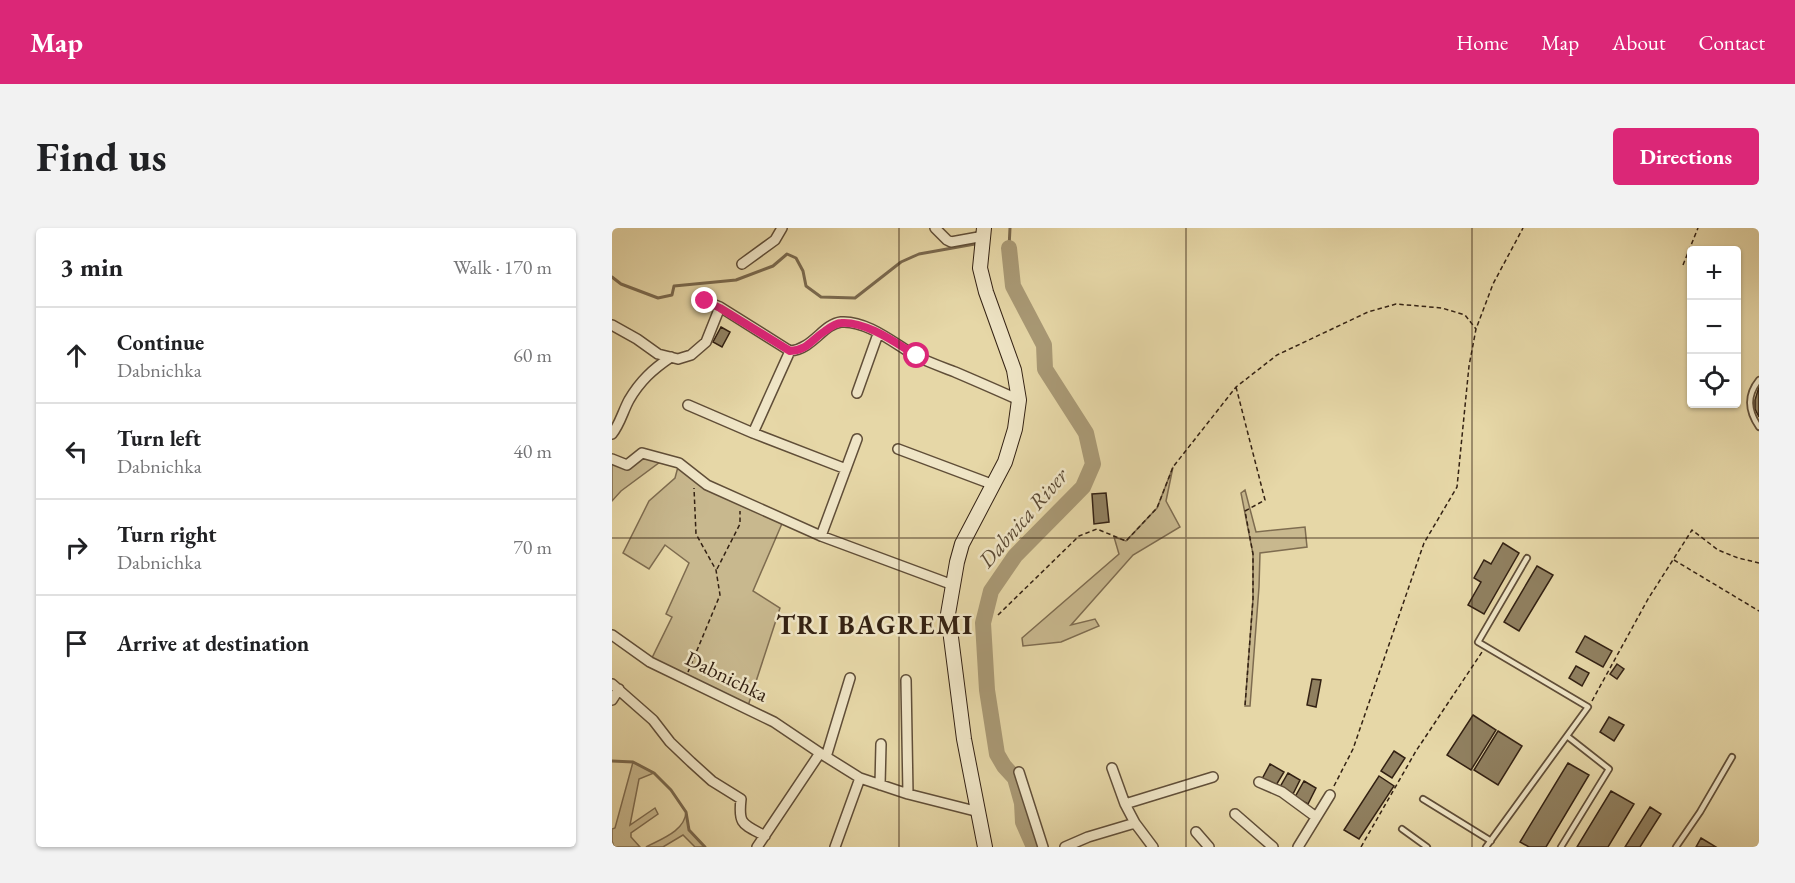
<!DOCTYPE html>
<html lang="en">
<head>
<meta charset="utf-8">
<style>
	body { margin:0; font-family:"EB Garamond",serif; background:#f2f2f2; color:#202124 }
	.controls { position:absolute; right:18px; top:18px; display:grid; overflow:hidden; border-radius:6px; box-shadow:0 2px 4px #0004 }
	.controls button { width:54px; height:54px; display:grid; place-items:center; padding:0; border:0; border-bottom:2px solid #e0e0e0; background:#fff; color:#202124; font:30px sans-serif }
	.stop { position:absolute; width:18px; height:18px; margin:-14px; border:4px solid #db2777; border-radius:50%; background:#fff }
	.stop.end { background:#db2777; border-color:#fff; box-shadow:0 2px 6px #0008 }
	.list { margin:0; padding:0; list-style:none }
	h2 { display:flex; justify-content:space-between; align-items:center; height:78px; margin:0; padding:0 24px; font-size:26px }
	h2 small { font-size:20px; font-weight:400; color:#757577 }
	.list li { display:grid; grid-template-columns:39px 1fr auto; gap:18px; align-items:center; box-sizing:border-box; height:96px; padding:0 24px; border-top:2px solid #e0e0e0 }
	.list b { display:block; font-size:22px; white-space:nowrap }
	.list p { margin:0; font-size:20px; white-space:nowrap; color:#757577 }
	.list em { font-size:20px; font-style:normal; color:#757577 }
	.icon { flex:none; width:33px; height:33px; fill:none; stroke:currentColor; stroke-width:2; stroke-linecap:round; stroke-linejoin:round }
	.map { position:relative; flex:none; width:1147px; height:619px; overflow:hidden; border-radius:6px }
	header { display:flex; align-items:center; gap:36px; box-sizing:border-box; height:84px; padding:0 30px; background:#db2777; color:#fff }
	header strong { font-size:28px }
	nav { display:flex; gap:33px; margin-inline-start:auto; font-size:21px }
	.intro { display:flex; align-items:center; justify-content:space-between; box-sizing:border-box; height:144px; padding:0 36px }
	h1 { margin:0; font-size:42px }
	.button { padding:15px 27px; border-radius:6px; background:#db2777; color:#fff; font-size:21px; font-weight:700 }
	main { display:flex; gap:36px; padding:0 36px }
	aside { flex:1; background:#fff; border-radius:6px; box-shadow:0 2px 4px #0004 }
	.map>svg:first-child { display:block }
</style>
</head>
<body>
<header>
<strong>Map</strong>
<nav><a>Home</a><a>Map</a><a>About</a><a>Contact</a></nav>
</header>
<div class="intro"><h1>Find us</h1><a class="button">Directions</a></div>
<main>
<aside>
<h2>3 min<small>Walk · 170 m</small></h2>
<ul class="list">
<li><svg class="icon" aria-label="ahead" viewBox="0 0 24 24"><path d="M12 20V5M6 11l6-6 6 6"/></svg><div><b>Continue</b><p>Dabnichka</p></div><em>60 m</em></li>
<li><svg class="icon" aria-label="left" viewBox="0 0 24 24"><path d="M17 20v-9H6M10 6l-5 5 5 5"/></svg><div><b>Turn left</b><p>Dabnichka</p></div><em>40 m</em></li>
<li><svg class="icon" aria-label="right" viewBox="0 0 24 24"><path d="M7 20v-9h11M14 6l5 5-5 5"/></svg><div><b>Turn right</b><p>Dabnichka</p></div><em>70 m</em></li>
<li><svg class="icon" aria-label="arrive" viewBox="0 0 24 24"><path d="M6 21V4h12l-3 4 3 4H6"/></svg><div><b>Arrive at destination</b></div></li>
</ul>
</aside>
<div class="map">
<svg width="1147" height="619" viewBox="0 0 1147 619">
	<rect width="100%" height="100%" fill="#e6d7a7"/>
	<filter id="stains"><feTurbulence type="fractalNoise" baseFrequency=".00333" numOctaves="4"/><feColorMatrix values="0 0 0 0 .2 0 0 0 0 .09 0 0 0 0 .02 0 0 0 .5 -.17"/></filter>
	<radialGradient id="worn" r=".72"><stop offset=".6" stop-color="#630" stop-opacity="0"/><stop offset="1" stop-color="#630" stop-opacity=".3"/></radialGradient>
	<path fill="#c8b88e" stroke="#7e6c50" stroke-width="1.5" d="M30,225l22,6 -43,32 -9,10v-42l15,5z
		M67,235l28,22 77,34 -31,72 27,17 -33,101 -97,-47 22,-45 -6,-3 23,-51 -24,-18 -16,24 -26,-16 26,-52 26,-23z
		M561,239l-7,34 14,26 -47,28 -62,70 24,-6 4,7 -38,16 -38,4 -1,-8 97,-84 -5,-17 12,4 31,-33z
		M633,262l11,42 49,-5 2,20 -47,6 -1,34 -9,119h-5l8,-107v-45l-12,-61z
		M21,534l21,11 -15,6 -9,46 25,-17 3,6 -27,19v4l9,10h-26l-2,-6v-12l3,-1z
		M74,584l3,18 16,17h-10l-12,-12 -20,12h-17c15,-8 39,-16 40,-35z"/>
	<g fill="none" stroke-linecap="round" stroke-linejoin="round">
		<path stroke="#7a694e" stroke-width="3" d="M397,20l1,-20
			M0,49l9,7 37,14 14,-3 2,-9 62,-6 37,-14 14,-12 9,4 7,13 3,15 15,11 34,1 46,-36 18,-8 56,-10
			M0,533l21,1 21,11 17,17 15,22 3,18 16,17"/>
		<path stroke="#a99975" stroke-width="16" d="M397,20l4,38 31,59 1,24 41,64 7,31 -10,23 -68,69 -24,35 -8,32 4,67 10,64 7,12 11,12 7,25 1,19 11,25"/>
	</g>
	<path fill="#908060" stroke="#332113" stroke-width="1.5" d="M109,99l9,5 -8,15 -9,-5z
		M1147,159v30l-4,-8v-9z
		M494,265l3,29 -15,2 -2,-30z
		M891,315l16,10 -35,61 -16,-9 13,-23 -7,-4 10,-18 7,4z
		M925,338l16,9 -34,56 -15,-9z
		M973,408l27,15 -9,16 -27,-15z
		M1005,436l7,5 -7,10 -7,-5z
		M964,438l13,7 -7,13 -13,-8z
		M700,451l9,1 -5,27 -9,-2z
		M861,487l23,15 -25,40 -24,-15z
		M997,489l15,8 -10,16 -14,-9z
		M886,503l24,15 -24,39 -24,-15z
		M782,523l11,7 -13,20 -11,-7z
		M956,535l21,12 -43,72h-17l-9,-5z
		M658,536l14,8 -9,15 -13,-8z
		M676,545l12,7 -7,14 -13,-7z
		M767,548l15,10 -35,53 -15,-9z
		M692,553l12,7 -8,16 -13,-7z
		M999,563l23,13 -26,43h-31z
		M1038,579l11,7 -21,33h-15z
		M1089,610l15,9h-20z"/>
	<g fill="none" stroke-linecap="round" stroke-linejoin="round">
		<g stroke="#604e38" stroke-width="8">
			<path id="lane" d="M1147,152c-13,16 -11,31 0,47
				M811,571l68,42
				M790,601l25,18
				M874,619l102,-140 -110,-65 49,-84
				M949,619l48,-78 -42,-33
				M1064,619l24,-35 32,-55"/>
		</g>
		<g stroke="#604e38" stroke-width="12">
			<path id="street" d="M323,0l12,12 4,2 33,-6
				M130,36l33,-24 7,-12
				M93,73l15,6 70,44c23,-2 33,-27 51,-29 26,-2 54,22 75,34 12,6 26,11 39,16 21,9 42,18 64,28
				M0,97l25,14 21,15 20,5 13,-4 15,-13 14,-35
				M245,165l21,-59
				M76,177l65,28 93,36
				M141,205l37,-82
				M0,206c8,-10 11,-23 17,-34 11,-19 24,-31 42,-43
				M286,221l96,36
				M0,231l15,6 15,-12 37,10 28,22 114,51 132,49
				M209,308l36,-97
				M0,407l38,27 124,60 46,31 40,25 48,16 71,18
				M294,452l2,114
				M0,456l41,36 17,22 21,20 21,19 29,18c-3,26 2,25 24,37
				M0,472l7,-11
				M214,529l24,-79
				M500,540l13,36 10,19 18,24
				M407,544l24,75
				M647,554l23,10 34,25
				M268,557l1,-41
				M513,576l88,-27
				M623,586l38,33
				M584,604l13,15
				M145,619l63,-94
				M223,619l25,-69
				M453,619l23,-10 47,-14
				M686,619l32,-52"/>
		</g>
		<g stroke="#332113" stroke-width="16">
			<path id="secondary" d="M372,0l-4,40 6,24 28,78 5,30 -4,29 -10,33 -43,82 -5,18 -9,52 16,125 21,108"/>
		</g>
		<path stroke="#332113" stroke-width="1.5" stroke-dasharray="4.5 3" stroke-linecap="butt" d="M1071,37l15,-37
			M624,159l29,113 -20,11 8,43v45l-8,107
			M1062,332l85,51
			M105,341l23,-45v-13
			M386,387l81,-79 18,-7 29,12 31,-33 16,-41 63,-80 41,-32 91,-43 28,-8 46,4 23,7 11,14
			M76,444l32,-77 -4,-25 -20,-36 -2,-46
			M980,473l56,-102 44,-69 26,20 20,8 21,5
			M722,558l19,-37 71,-206 33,-56 12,-121 7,-37 17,-45 30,-56
			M749,619l55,-96 66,-99"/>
		<use href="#lane" stroke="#efe5c6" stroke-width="4.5"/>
		<use href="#street" stroke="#efe5c6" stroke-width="9"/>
		<use href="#secondary" stroke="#efe5c6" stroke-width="14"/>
	</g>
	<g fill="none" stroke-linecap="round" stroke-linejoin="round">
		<path stroke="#db2777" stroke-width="8" d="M93,73l15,7 70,43c18,-1 21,-11 35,-20 4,-3 11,-8 16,-8 25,-2 55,20 76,33"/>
	</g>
	<path fill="none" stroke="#332113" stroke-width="1.5" stroke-opacity="0.55" d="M287,0v619M574,0v619M860,0v619M0,310h1147"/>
	<g text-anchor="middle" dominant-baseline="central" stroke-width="5" stroke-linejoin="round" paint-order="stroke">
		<g font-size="21" fill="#332113" stroke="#efe5c6">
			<text transform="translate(115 448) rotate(26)">Dabnichka</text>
		</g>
		<g font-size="22" font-style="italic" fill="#5c4b35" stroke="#efe5c6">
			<text transform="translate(411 290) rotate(-49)">Dabnica River</text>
		</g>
		<g font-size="27" font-weight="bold" letter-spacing="1.5" fill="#332113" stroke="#efe5c6">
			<text x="263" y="396">TRI BAGREMI</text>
		</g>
	</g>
	<rect width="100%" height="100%" filter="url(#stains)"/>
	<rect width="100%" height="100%" fill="url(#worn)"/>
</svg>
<div class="controls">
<button>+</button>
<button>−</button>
<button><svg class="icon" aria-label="locate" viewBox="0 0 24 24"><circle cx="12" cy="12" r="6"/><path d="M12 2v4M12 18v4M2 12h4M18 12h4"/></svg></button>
</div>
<div class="stop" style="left:305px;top:128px"></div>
<div class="stop end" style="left:93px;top:73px"></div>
</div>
</main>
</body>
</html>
